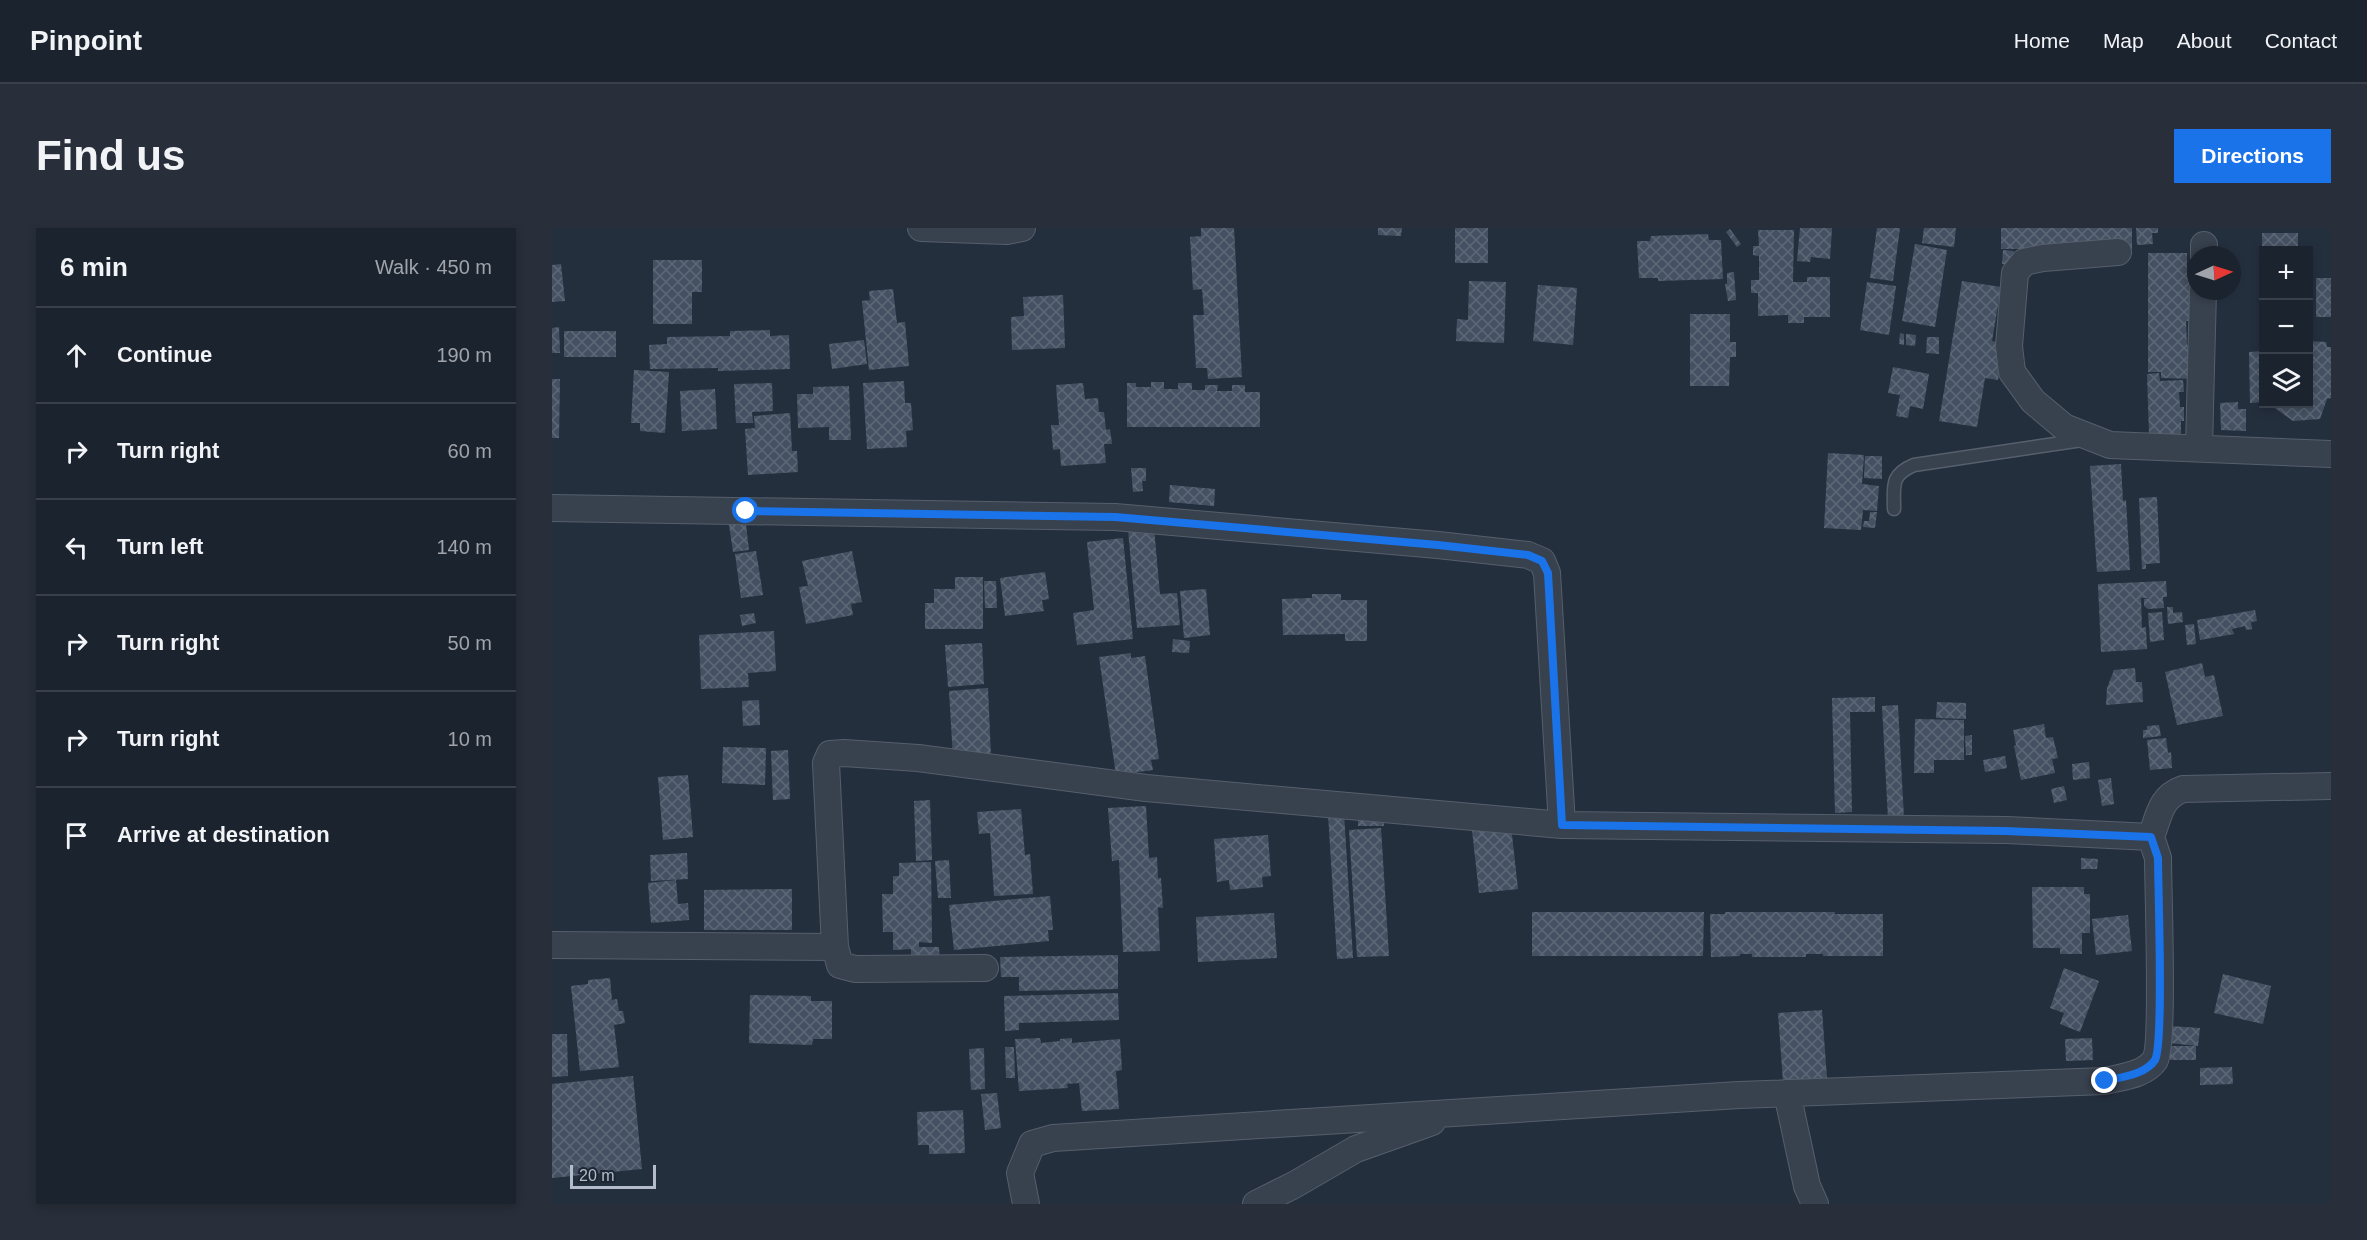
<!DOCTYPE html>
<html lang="en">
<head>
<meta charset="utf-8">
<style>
	body { margin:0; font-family:Helvetica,sans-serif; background:#282f3a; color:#f1f3f6 }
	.controls { position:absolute; right:18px; top:18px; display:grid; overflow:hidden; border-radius:0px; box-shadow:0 3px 9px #0003 }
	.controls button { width:54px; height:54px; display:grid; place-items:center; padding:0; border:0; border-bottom:2px solid #39404a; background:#1b232e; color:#f1f3f6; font:30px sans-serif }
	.compass { position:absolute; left:1635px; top:18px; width:54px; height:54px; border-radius:50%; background:#1b232e; box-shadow:0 3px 9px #0003; rotate:86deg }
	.scale { position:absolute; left:18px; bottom:15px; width:86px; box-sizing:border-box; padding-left:6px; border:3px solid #b4bcc9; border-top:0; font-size:16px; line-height:21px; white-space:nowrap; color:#b4bcc9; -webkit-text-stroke:4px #1d2633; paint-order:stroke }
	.stop { position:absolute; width:18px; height:18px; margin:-14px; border:4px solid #1a73e8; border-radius:50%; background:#fff }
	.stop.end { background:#1a73e8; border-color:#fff; box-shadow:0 2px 6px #0008 }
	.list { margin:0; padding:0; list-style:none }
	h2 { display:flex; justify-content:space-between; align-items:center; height:78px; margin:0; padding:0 24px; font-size:26px }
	h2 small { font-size:20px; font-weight:400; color:#a0a4aa }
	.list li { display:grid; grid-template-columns:39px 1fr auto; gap:18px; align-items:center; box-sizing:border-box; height:96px; padding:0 24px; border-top:2px solid #39404a }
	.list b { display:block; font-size:22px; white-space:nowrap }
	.list em { font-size:20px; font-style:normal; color:#a0a4aa }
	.icon { flex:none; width:33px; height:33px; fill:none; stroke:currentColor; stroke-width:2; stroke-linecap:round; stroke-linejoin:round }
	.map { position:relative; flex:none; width:1779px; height:976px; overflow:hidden; border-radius:0px }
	header { display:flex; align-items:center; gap:36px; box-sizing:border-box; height:84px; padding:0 30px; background:#1b232e; border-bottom:2px solid #39404a }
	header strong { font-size:28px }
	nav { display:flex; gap:33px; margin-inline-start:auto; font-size:21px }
	.intro { display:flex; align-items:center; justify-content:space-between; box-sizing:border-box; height:144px; padding:0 36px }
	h1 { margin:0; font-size:42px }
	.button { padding:15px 27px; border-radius:0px; background:#1a73e8; color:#fff; font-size:21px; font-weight:700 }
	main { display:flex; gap:36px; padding:0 36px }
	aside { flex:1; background:#1b232e; border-radius:0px; box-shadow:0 3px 9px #0003 }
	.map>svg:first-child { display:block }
</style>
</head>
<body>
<header>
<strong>Pinpoint</strong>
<nav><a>Home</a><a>Map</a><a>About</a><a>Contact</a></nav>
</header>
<div class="intro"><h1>Find us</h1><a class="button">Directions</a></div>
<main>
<aside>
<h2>6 min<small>Walk · 450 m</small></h2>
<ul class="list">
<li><svg class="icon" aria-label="ahead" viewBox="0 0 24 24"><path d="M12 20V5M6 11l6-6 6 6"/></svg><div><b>Continue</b></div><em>190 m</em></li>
<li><svg class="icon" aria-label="right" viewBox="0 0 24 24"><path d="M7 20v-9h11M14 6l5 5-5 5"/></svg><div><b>Turn right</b></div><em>60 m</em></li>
<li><svg class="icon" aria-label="left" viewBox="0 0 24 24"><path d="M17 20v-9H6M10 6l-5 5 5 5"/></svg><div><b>Turn left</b></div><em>140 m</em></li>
<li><svg class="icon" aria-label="right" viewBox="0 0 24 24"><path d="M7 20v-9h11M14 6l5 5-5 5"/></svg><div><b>Turn right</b></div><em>50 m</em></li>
<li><svg class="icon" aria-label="right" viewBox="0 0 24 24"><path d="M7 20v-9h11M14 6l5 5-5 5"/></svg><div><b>Turn right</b></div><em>10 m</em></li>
<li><svg class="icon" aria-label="arrive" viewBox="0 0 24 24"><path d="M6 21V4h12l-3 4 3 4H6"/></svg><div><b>Arrive at destination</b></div></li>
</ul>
</aside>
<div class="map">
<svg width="1779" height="976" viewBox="0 0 1779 976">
	<defs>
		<pattern id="building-cross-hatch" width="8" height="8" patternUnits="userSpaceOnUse" patternTransform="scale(1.5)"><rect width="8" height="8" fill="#455162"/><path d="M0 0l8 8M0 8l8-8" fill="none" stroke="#5d6877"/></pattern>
	</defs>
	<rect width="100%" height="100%" fill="#242f3e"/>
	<path fill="url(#building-cross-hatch)" d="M649,0h33l8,149 -34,2 -1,-11h-11l-3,-53h11l-2,-26 -9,1 -3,-53 11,-1z
		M826,0h24l-1,8 -23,-1z
		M903,0h33v35h-33z
		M1248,0h32l-2,31 -19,-2 -1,5 -13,-1z
		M1325,0h23l-7,53 -23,-3z
		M1372,0h32l-2,19 -32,-4z
		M1449,0h131v21h-131z
		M1584,0h22v5h-6l1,11 -16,1z
		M1178,1l11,15 -4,3 -11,-15z
		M1206,2h36l-1,52h14v-5h23v40h-26v6h-16v-8l-30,1v-23h-7v-13h8v-24l-6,-1v-9h6z
		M1710,5h36v17h-36z
		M1156,6l1,6h12l2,39 -65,2v-3h-19l-2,-37h13l1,-5z
		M1363,16l32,6 -12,77 -33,-6z
		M1451,22l11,1 -2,14 -10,-1z
		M1596,25h39v16h7v15h-4v5h6l-1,32h-9l1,24h6l3,34 -35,-1v-6h-13z
		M101,32h49v32h-10v32h-39z
		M9,36l4,37 -13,1v-37z
		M1182,44l2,28 -8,1 -3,-17h2v-11z
		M1764,50h15v39h-15z
		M917,53l37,1 -2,61 -48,-2 1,-22 11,1z
		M1410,53l39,6 -9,54 12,2 -6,37 -13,-2 -8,49 -38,-6z
		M1315,54l29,4 -7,49 -29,-5z
		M986,57l39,3 -4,57 -40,-4z
		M341,61l4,34 8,-1 4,44 -40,4 -7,-69 8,-1 -1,-9z
		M511,67l2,53 -53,2 -1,-33 13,-1 -1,-19z
		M1138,86h40v28h6v15h-6l-1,29h-39z
		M7,99l1,26h-8v-25z
		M218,102v6l19,-1 1,34 -72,2v-3l-68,1 -1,-24 18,-1v-7l63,-1v-5z
		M12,103h52v26h-52z
		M1348,105l4,1v11l-5,-1z
		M1354,106l10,1 -1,11 -9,-1z
		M1375,109h12v17l-13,-1z
		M312,112l3,24 -35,5 -3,-25z
		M1756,113l18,1 1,5h4v51l-4,1 -7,20 -27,2 -24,-17h39z
		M1712,123v51l-14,1 -1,-51z
		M1341,139l36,7 -6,35 -13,-3 -2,12 -12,-2 4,-21 -12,-2z
		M82,142l35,2 -4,61 -25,-2v-8h-9z
		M1607,145l1,8 23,-1 1,12h-5l1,15h4v14h-3v13l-32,1 -2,-61z
		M0,151h8l-1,59h-7z
		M352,153l1,22h6l2,27 -7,1 1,16 -40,2 -4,-66z
		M599,154h13v7h14v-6h14v7h13v-5h13l-1,6h15v-6h13v7h15v35h-133v-44h9v4h15z
		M220,155l1,28 -21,1 1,11h-17l-2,-39z
		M531,155l2,16 13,-1 1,14h5l2,18 4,-1 2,15h-8l2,19 -45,3 -1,-17 -7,1 -2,-25h8l-3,-40z
		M297,158l2,54h-22v-13l-31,1 -1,-34h16v-7z
		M163,161l2,40 -35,2 -2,-40z
		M1686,174v7h8v22l-25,-1 -1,-27z
		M238,185l2,38h5l1,21 -50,3 -3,-46 10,-1 -1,-12z
		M1276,225l36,2 -2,29 17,2 -2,25 -14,-1 -2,20 -37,-2z
		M1313,228h17v23l-18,-1z
		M1569,236l2,37 3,-1 4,70 -33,2 -7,-106z
		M579,240h15v13h-4l1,10 -10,1z
		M618,257l45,4 -1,17 -45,-4z
		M1605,269l3,66 -14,1v5h-4l-3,-71z
		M1318,284h7l-2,16 -12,-1 1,-6h5z
		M193,288l4,34 -16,2 -5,-34z
		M602,300l6,66 17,-1 3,32 -43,3 -9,-98z
		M571,310l10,101 -56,6 -4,-32 21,-3 -7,-68z
		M204,323l7,44 -22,3 -6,-44z
		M300,323l10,51 -11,2 2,11 -47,9 -7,-37 9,-1 -6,-25z
		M493,344l4,27 -7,1 2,11 -39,5 -5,-38z
		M403,349h28v52h-58v-26h9v-14h21z
		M432,353h12l1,27h-12z
		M1614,353l1,16h-4l1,11 -16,1 -4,-3v-7l6,-1h-9l1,30 4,-1 1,22 -46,3 -3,-68z
		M654,361l4,46 -26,3 -4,-47z
		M760,366h29v6h26v41h-22v-7l-62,1 -1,-36 30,-1z
		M1615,379h6v6l9,-1 1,10 -15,2z
		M1703,382l2,11 -6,1 1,7 -6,1 -1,-4 -13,3 2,5 -34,6 -3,-20z
		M1610,384l2,28 -14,2 -2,-29z
		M202,385l2,10 -14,3 -2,-11z
		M1642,396l2,20 -9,1 -2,-20z
		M222,403l2,40 -28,2 1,14 -48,2 -2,-54z
		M621,411l17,2 -1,12 -17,-1z
		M430,415l2,41 -36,3 -3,-42z
		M579,425v5l14,-2 14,103 -8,1 2,10 -37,5 -17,-118z
		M1650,435l3,14 9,-2 9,41 -46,9 -12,-53z
		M1583,440l1,14h6l1,20 -37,3 1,-17 7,-18z
		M436,460l3,68 -38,2 -4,-67z
		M1323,469v15h-25l2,100 -17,1 -3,-115z
		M207,472l1,25 -17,1 -1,-25z
		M1385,474l29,1v16l-30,-1z
		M1346,477l6,113 -16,1 -6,-113z
		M1363,491l49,1v40h-30v13h-20z
		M1492,496l2,14 7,-1 5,21 -6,1 3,14 -34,7 -7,-34 2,-1 -3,-15z
		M1607,497l2,11 -18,2v-8h4v-4z
		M1420,507v20h-6l-1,-19z
		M1614,510l2,15 3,-1 1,16 -22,2 -3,-30z
		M171,519l43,1 -1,37 -43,-2z
		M236,522l2,49 -17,1 -2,-49z
		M1453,528l2,12 -22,4 -2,-12z
		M1537,534l1,16 -17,2 -1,-16z
		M136,547l5,62 -30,3 -5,-63z
		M1559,550l3,26 -12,2 -4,-26z
		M1512,558l3,14 -13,3 -3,-14z
		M378,572l2,60 -16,1 -2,-60z
		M594,578l3,52 8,-1 1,21h3l2,30 -5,-1 2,44 -37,1 -4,-92 -7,1 -4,-53z
		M469,581l4,46 5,-1 3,40 -39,2 -4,-63 -11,1 -2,-22z
		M792,585l9,145 -16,1 -9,-145z
		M831,585l1,13h-26v-12z
		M959,598l7,63 -39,4 -7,-63z
		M829,600l8,128 -32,1 -8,-127z
		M716,607l3,41 -9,1 1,10 -33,3 -1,-10 -12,2 -3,-43z
		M135,625l1,26 -37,2 -1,-26z
		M1529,630l17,1 -1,10h-16z
		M397,632l2,38h-13l-3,-37z
		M379,634l1,81 -13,-1v5h20l1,17h-29v-15l-18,1v-18h-10l-1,-38h11v-18h6v-13z
		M124,652l2,24 10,-1 1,17 -38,3 -3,-40z
		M1480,659h52v7h6v39h-8v21h-22v-6h-27z
		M240,661v41h-88v-40z
		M498,668l3,34h-5l1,11 -95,9 -5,-45z
		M980,684h172l-1,44h-171z
		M1173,684h110l-1,2h49v42h-60v-2h-17v3h-54v-3h-12v2l-29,1 -1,-43h15z
		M722,685l3,45 -79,4 -2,-45z
		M1576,687l4,36 -36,4 -4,-36z
		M566,727v34l-99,2v-14h-18l-1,-20z
		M1512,740l35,13 -19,51 -20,-8 4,-11 -14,-5z
		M1671,746l48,12 -8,38 -49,-11z
		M58,750l2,22 5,-1 2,12h4l2,12 -11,2 5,42 -39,4 -9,-85 17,-2v-4z
		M566,765l1,27 -100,3v7l-14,1 -1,-35z
		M198,767l61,1v5h21v38h-19l-1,6 -63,-2z
		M1270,782l5,68 -44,4 -5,-69z
		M1618,798l30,2 -2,18 -29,-3z
		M0,806h15l1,42 -16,1z
		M488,810l1,5 19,-2v-2l12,-1v5l48,-4 2,31 -6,1 3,38 -37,2 -3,-28 -12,1 1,4 -49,3 -4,-52z
		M1540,810l1,22 -27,1 -1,-22z
		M1618,818h26v14h-26z
		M453,819h9l1,31h-9z
		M432,820l1,41 -14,1 -2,-41z
		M1680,839l1,17 -33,1v-17z
		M81,848l9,93 -90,9v-94z
		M445,865l4,35 -16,2 -4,-36z
		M411,882l2,43 -36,1v-9h-11l-1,-33z"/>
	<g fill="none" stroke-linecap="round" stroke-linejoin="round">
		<g stroke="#565f6c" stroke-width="15">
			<path id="service" d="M1342,281c0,-23 -4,-34 20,-44l168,-25"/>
		</g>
		<g stroke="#565f6c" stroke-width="28">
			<path id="minor" d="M369,0l86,3 15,-3
				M1566,24l-75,6 -19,4 -9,11 -6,73 3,26 21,29 31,26 46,18 221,9
				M1652,27v-10
				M1647,219l4,-156
				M0,280l563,9 323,28 90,10 14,6 5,12 15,252
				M1599,609c8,-21 9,-40 32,-48l148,-3
				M0,717l283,2 -9,-184 4,-9 14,-1 74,5 228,30 416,37 444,5 145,7 7,21c0,29 6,186 -3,202 -10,15 -34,17 -50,21l-366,14 -686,43 -21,6 -12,29 6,31
				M283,719l5,18 15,4 130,-1
				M1235,865l20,93 8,18
				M704,976l38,-19 62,-36 76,-27"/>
		</g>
		<use href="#service" stroke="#38414e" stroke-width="12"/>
		<use href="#minor" stroke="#38414e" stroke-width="26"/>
	</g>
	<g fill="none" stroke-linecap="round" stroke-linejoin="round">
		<path stroke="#1a73e8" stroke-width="8" d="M194,283l369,6 323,28 90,10 14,6 6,12 14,252 444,6 145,6 7,21c0,29 6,186 -3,202 -10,15 -34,17 -50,21"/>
	</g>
</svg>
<div class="controls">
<button>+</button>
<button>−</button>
<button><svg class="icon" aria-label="layers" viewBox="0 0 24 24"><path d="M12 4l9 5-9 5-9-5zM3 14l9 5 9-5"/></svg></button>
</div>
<svg class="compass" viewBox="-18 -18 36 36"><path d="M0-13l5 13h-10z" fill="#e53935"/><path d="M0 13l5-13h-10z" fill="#a0a4aa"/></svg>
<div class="scale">20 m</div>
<div class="stop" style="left:194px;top:283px"></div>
<div class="stop end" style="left:1553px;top:853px"></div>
</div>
</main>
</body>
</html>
